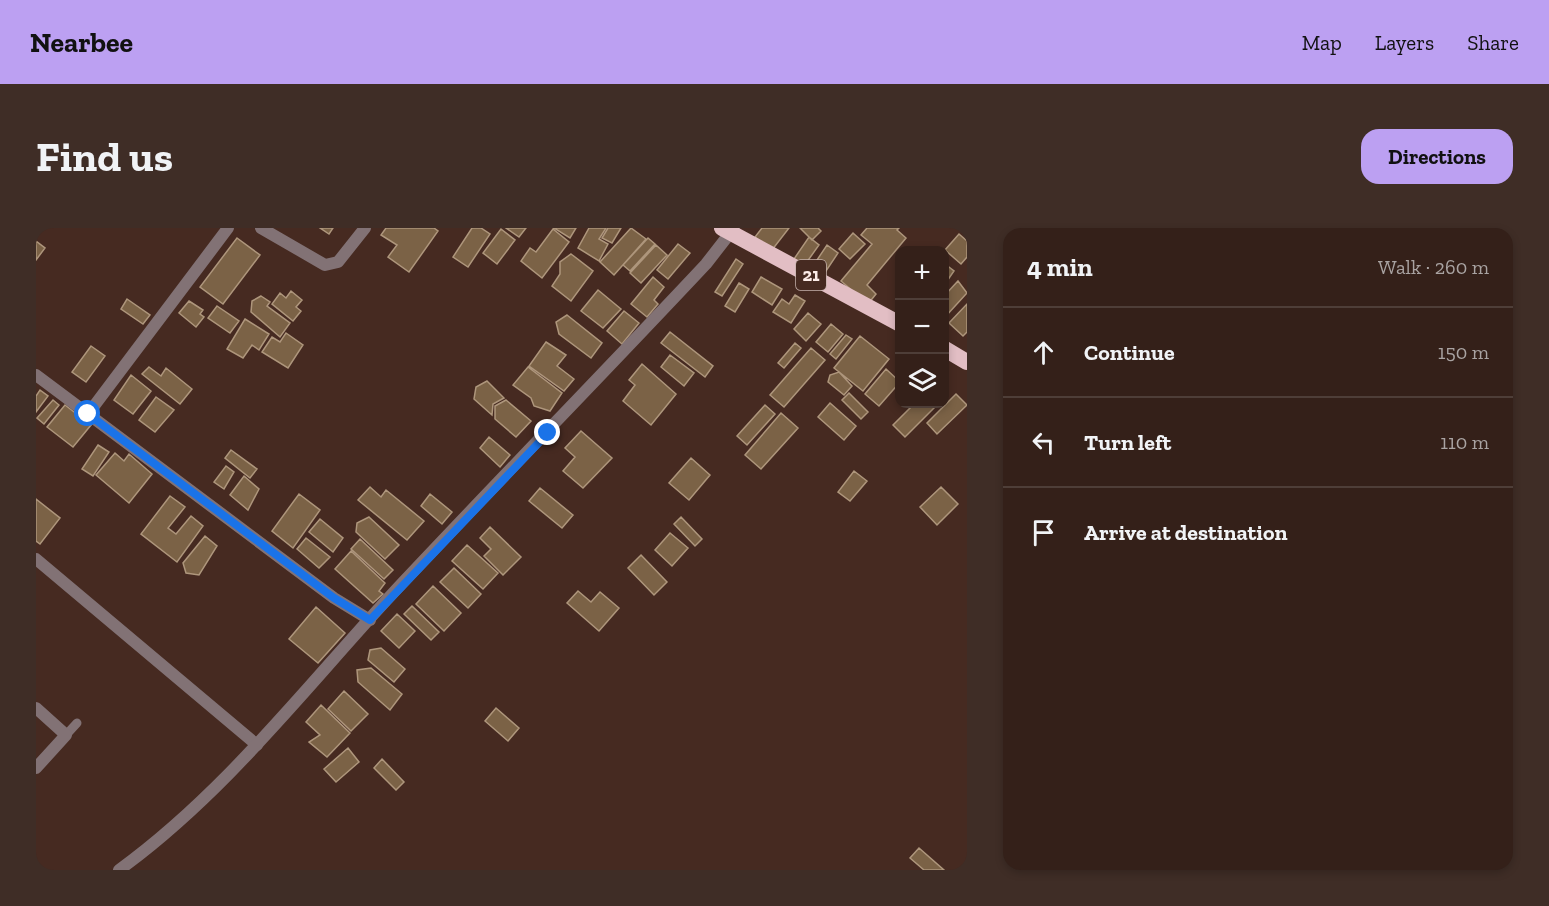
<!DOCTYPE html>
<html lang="en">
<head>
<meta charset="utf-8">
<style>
	body { margin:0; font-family:"Zilla Slab",serif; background:#3f2d26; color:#f1f3f6 }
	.controls { position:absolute; right:18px; top:18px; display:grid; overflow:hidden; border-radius:12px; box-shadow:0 3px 9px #0003 }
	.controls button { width:54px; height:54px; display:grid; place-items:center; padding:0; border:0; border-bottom:2px solid #4e3e38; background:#342019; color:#f1f3f6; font:30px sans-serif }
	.stop { position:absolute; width:18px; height:18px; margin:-14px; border:4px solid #1a73e8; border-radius:50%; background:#fff }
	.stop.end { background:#1a73e8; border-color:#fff; box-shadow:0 2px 6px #0008 }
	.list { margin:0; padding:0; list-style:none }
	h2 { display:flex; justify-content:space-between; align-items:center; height:78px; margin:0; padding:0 24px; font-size:26px }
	h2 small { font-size:20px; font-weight:400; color:#a9a3a2 }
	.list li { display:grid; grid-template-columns:39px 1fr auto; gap:18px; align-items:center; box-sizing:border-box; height:90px; padding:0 24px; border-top:2px solid #4e3e38 }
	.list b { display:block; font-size:22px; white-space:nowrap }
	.list em { font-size:20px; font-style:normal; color:#a9a3a2 }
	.icon { flex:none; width:33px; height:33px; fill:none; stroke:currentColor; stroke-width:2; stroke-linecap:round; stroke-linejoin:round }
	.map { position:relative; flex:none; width:931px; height:642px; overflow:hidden; border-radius:18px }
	header { display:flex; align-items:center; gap:36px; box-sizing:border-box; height:84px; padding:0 30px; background:#bca0f2; color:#111 }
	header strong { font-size:28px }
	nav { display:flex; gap:33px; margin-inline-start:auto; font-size:21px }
	.intro { display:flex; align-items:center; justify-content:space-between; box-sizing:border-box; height:144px; padding:0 36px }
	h1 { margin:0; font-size:42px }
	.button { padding:15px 27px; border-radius:18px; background:#bca0f2; color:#111; font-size:21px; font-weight:700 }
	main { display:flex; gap:36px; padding:0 36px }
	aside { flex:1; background:#342019; border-radius:18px; box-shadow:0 3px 9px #0003 }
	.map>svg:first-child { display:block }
</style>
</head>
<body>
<header>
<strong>Nearbee</strong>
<nav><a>Map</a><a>Layers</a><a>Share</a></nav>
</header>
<div class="intro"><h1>Find us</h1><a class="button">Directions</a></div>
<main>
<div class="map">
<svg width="931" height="642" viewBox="0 0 931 642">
	<rect width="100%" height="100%" fill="#462a21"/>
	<path fill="#7b6246" stroke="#ae967c" stroke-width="1.5" d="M284,0h13l-4,6z
		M350,0h48l4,3 -29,41 -21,-15 9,-12 -16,-10z
		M436,0h9l9,6 -22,33 -15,-10z
		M470,0h20l-7,9z
		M518,0h22l-6,10z
		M553,0h17l-7,11 9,5 -9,17 -21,-13z
		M572,0h13l-9,15 -10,-5z
		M595,0l15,11 -32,36 -14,-13z
		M726,0h27l-17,22 -17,-13z
		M764,0h18l3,3 -9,9z
		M831,0h32l-2,2 9,8 -39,47 9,9 -8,10 -27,-23 31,-37 -11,-9z
		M465,1l14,11 -18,24 -14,-11z
		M517,1l16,13 -27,36 -21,-17 9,-13 6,4z
		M817,5l12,11 -15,15 -11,-10z
		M923,6l8,7v16l-6,7 -16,-14z
		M773,9l10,8 -15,21 -10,-7z
		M201,10l23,17 -37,49 -23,-17z
		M612,10l7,6 -25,27 -7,-6z
		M0,13l9,7 -9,12z
		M642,16l12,9 -22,26 -11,-9z
		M620,17l11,10 -26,28 -11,-10z
		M791,17l11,8 -16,24 -11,-8z
		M535,26l22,17 -22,30 -19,-15 8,-12v-12z
		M700,31l7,5 -21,32 -7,-4z
		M909,36l9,7 -9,13z
		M617,49l11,10 -10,13 4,4 -11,13 -16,-13z
		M725,49l21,12 -10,16 -20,-13z
		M922,53l9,12 -22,24v-22z
		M703,55l10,6 -14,23 -10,-6z
		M562,62l23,19 -18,19 -22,-17z
		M255,63l11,9 -6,7 5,4 -8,10 -21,-17 8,-11 6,5z
		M759,67l10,6 -14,22 -18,-11 9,-13 7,5z
		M225,68l9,6 -3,4 23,17 -10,14 -29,-25 1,-11z
		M91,71l23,16 -7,9 -22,-15z
		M153,73l14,9 -3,4 4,3 -8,10 -17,-14z
		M931,76v28l-4,4 -14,-13z
		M181,78l22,15 -9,12 -22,-15z
		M588,83l15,12 -17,21 -15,-13z
		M772,85l13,11 -15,17 -12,-12z
		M531,87l35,28 -11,15 -32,-24 -3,-12z
		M209,91l24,15 -10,16 -7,-5 -9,13 -16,-9z
		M795,96l12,10 -15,18 -12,-10z
		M634,104l43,34 -8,11 -44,-34z
		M250,105l17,12 -15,23 -26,-16 10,-15 8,5z
		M810,107l6,4 -16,20 -6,-5z
		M824,108l29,23 -26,32 -29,-23z
		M510,114l20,13 -9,11 17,13 -10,12 -35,-25z
		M759,115l6,5 -17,20 -6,-5z
		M55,118l14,10 -19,26 -14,-10z
		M775,120l14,12 -41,47 -14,-12z
		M634,127l24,18 -10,13 -23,-19z
		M606,136l34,30 -25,31 -28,-24 12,-16 -6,-5z
		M113,139l12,9 5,-8 26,21 -12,15 -38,-30z
		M492,139l34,26 -12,18 -16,-5 -3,-8 -18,-13z
		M850,141l14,13 -21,24 -14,-12z
		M803,144l13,14 -8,9 -16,-13 2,-7z
		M95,147l20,16 -18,23 -19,-14z
		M451,153l17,17 -11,6 -1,11 -18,-16 2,-12z
		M4,162l8,6 -12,16v-16z
		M813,165l19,19 -7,7 -19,-19z
		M920,166l11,11 -30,29 -10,-11z
		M120,169l18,13 -19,22 -16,-12z
		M17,172l6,5 -15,19 -7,-6z
		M470,172l25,21 -15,16 -21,-18v-13z
		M794,175l26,23 -12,14 -26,-23z
		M871,176h31l-33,33 -12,-12 18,-18z
		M29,177l26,20 -18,22 -26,-20z
		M729,177l10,9 -28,31 -10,-9z
		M745,185l17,15 -37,41 -16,-14z
		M545,203l31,27 -29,30 -20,-17 12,-14 -10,-9z
		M453,209l21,18 -10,12 -20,-19z
		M62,217l11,7 -16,24 -11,-7z
		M195,222l26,19 -7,9 -25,-20z
		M79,225l9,8 5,-7 23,20 -23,29 -33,-28z
		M655,230l19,17 -21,25 -20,-17z
		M190,238l8,6 -10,17 -10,-7z
		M818,243l13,10 -17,20 -12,-9z
		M208,248l15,13 -11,21 -18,-15z
		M334,259l11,10 5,-7 38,31 -17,19 -49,-40z
		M905,259l17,17 -21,21 -17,-18z
		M504,260l33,27 -11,13 -33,-27z
		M263,266l21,16 -27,38 -21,-17z
		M394,266l22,18 -10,12 -21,-18z
		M134,268l15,11 -17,21 8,6 15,-18 12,10 -26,36 -36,-28z
		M0,271l24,19 -20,26 -4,-3z
		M333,289l30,28 -14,14 -29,-27 1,-9z
		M645,289l21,22 -7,7 -21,-22z
		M284,291l23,19 -10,14 -24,-20z
		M454,299l31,30 -18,18 -19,-19 7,-7 -11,-11z
		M634,305l18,15 -16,18 -17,-16z
		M169,308l12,10 -18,29 -13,-2 -3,-10z
		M270,310l24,19 -11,11 -22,-19z
		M324,311l33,31 -9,9 -33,-30z
		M431,317l31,28 -15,16 -31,-28z
		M315,323l34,32 -6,8 4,3 -10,9 -38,-34z
		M605,327l26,27 -13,13 -26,-27z
		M418,340l27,26 -13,14 -28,-26z
		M397,358l28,27 -17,18 -28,-27z
		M542,363l13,11 9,-10 19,16 -20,23 -32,-28z
		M376,378l27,26 -8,8 -27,-26z
		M280,379l29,26 -27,30 -29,-24z
		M361,386l18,17 -16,17 -18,-17z
		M345,420l24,21 -11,13 -26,-22 2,-10z
		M335,440l31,26 -12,16 -32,-28 -1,-12z
		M308,463l24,23 -17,17 -23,-22z
		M285,477l29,28 -23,24 -18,-15 11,-7 -14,-13z
		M460,480l23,20 -11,13 -23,-20z
		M312,520l11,14 -23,20 -12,-13z
		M346,531l22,23 -8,8 -22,-22z
		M883,620l25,22h-20l-14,-12z"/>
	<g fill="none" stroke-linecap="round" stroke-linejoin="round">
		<path stroke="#827275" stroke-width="9" d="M30,507l11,-12"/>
		<path stroke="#827275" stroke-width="12" d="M225,0l64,37 13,-3 27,-34
			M0,147l298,223 36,22
			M52,186l140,-186
			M0,331l221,186
			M0,480l30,27 -30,33"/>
		<path stroke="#827275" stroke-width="12" d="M83,642c106,-77 186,-182 274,-277 103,-110 209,-218 313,-329l28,-36"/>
		<path stroke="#e2bec4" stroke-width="16" d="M686,0l178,96
			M909,121l22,13"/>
	</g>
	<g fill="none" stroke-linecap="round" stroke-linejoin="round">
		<path stroke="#1a73e8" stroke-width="8" d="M52,186l246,184 36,22 178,-187"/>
	</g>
	<g text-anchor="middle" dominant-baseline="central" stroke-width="4.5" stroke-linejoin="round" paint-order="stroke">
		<rect fill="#462a21" stroke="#c6b2ad" stroke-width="1.5" x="760" y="32" width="30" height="30" rx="4.5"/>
		<g font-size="18" font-weight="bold" fill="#fdede9">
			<text x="775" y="47">21</text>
		</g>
	</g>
</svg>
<div class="controls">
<button>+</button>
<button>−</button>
<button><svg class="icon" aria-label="layers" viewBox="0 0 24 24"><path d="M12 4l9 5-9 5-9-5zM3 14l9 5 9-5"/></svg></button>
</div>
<div class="stop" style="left:52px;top:186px"></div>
<div class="stop end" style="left:512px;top:205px"></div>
</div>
<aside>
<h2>4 min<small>Walk · 260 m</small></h2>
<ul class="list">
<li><svg class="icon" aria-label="ahead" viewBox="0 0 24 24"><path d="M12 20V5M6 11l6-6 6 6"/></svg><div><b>Continue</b></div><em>150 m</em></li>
<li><svg class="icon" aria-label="left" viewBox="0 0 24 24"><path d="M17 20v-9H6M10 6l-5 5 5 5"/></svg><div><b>Turn left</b></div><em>110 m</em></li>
<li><svg class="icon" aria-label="arrive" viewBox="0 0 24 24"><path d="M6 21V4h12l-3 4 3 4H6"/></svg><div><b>Arrive at destination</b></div></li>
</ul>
</aside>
</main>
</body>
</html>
